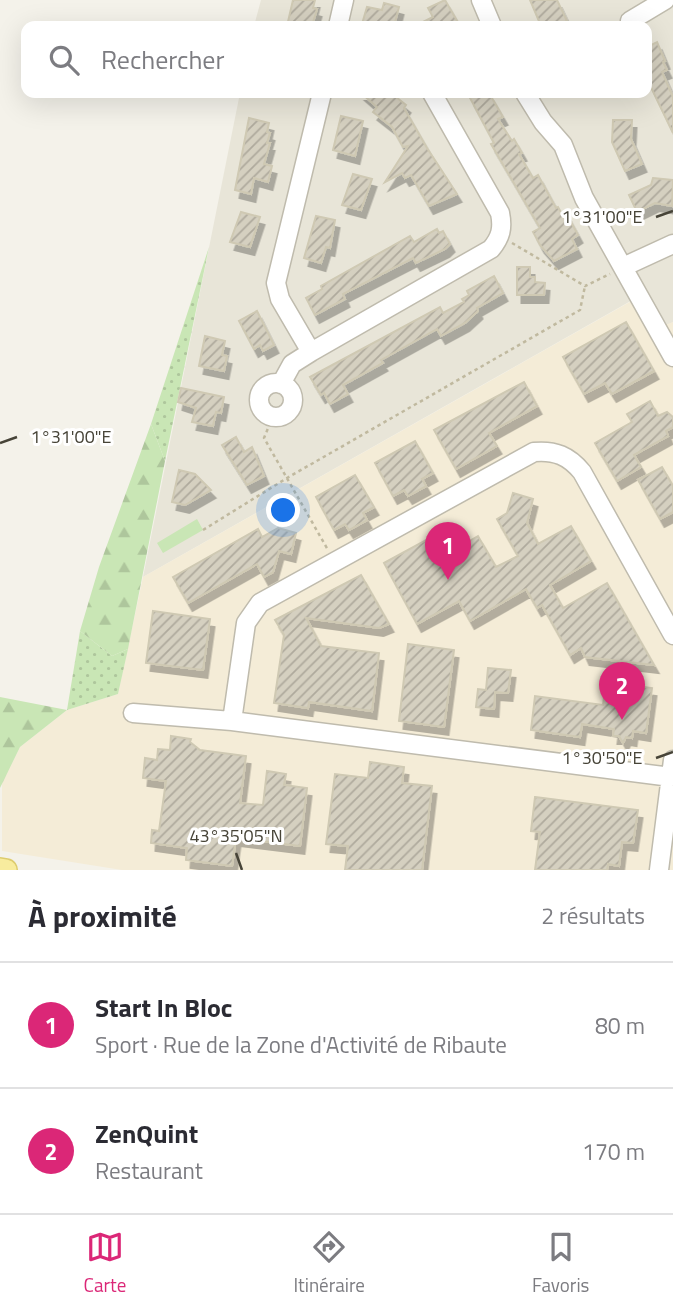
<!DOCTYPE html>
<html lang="fr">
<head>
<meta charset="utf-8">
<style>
	body { margin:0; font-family:"Titillium Web",sans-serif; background:#f2f2f3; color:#2b2b33 }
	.you { position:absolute; left:284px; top:511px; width:24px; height:24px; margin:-18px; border:5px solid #fff; border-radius:50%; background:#1a73e8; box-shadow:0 0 0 10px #1a73e833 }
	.badge { display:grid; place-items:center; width:46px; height:46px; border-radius:50%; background:#db2777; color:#fff; font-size:23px; font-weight:700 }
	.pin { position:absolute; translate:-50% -58px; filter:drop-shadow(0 2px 4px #0008) }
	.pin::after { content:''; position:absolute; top:37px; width:24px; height:21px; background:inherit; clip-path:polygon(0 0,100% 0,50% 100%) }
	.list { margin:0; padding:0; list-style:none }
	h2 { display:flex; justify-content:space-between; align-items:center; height:91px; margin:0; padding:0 28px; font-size:30px }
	h2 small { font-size:23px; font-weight:400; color:#7c7c81 }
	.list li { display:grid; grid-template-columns:46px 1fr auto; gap:21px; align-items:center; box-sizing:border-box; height:126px; padding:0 28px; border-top:2px solid #e1e1e2 }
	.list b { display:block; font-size:26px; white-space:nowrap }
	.list p { margin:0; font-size:23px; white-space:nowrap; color:#7c7c81 }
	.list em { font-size:23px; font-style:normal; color:#7c7c81 }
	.icon { flex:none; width:38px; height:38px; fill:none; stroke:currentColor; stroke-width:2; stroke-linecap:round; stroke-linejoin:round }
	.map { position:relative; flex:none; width:673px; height:870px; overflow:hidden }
	.search { position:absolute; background:#fff; box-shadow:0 7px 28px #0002; left:21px; right:21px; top:21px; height:77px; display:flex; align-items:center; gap:18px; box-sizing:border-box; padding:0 24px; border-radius:14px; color:#7c7c81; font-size:26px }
	.sheet { height:343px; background:#fff }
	nav { display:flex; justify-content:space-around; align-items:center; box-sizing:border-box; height:98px; border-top:2px solid #e1e1e2; background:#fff; font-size:19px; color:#7c7c81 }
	nav a { display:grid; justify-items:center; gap:4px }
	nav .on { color:#db2777 }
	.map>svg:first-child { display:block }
</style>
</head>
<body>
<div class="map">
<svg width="673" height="870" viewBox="0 0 673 870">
	<defs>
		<pattern id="grass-dots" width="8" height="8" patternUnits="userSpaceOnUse" patternTransform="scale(1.75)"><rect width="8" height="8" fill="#c9e6b5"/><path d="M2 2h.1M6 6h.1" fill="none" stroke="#aec69c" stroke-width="1.8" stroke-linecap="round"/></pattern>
		<pattern id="forest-firs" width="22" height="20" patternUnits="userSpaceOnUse" patternTransform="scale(1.75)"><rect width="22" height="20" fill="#c9e6b5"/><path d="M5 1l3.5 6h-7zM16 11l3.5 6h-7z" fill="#aec69c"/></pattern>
		<pattern id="building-hatch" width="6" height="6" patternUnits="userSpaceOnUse" patternTransform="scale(1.75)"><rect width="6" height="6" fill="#d5d0c0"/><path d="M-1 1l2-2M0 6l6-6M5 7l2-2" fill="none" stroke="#afaa9d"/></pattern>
		<filter id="shadow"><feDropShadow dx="4.5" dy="8" stdDeviation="0" flood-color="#0004"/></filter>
	</defs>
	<rect width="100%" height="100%" fill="#f4f2ea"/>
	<path fill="#e8e5d8" d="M261,0h412v322l-10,5 -20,-33 -500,283 97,-484h407v-67h-393z"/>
	<path fill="#f4ecd7" d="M644,294l19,32 10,-4v548h-551l-120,-19v-68l18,-36 47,-37 51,-16 25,-117z"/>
	<path fill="url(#grass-dots)" d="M209,247l-44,214 -14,-37z
		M80,631l32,25 16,-7 -10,45 -51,16z"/>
	<path fill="url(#forest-firs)" d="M151,424l14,37 -37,188 -16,7 -32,-25 19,-64z
		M0,697l67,13 -47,37 -20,41z"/>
	<path fill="#c9e6b5" d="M197,519l6,11 -40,23 -6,-10z"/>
	<path fill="url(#building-hatch)" stroke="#cfc9b3" stroke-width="2" filter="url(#shadow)" d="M293,0h22l-2,8 4,1 -5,17h-25z
		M445,0l15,26h-45l18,-9 -5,-9z
		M530,0h27l10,21 -11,5h-15z
		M384,3l15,4 -5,19 -32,-2 5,-17 15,3z
		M657,42l8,19 -2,1 4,8 -5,2 11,25v36l-26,-54v-32z
		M361,93h30l15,12 -2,3 23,40 30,46 -28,12 -18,-31 -6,3 -3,-5 -17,9 23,-36 -5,1 -11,-20 -19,-15 4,-5z
		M480,93h9l14,24 -5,2 14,22 2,-2 8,14 -3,1 14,24 5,-3 18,33 2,-1 4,7 4,-1 12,22 -6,4 5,10 -23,12 -14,-16 -7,-13 7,-4 -49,-84 3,-1 -24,-45z
		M341,116l22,5 -8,35 -22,-6z
		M249,118l20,5 -2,9 3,1 -3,10h3l-6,21 8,2 -4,16 -14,-4 -3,16 -16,-4z
		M613,120h19l-1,19 11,25 -17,7 -13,-29z
		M353,174l19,5 -11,31 -19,-5z
		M653,178l20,2 -1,26 -17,-3 -18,9 -8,-17 22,-10z
		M241,212l19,5 -10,30 -20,-5z
		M316,216l19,4 -5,28 -4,-1 -5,16 -17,-5z
		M437,229l2,4 4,-2 7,13 -5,5 -29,14 -3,-5 -70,36 2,5 -30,16 -9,-17 16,-9 -1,-3 89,-50 4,6z
		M517,267h13v10h5v5l10,1 -1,12h-27z
		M494,276l9,17 -26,15 1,3 -13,12 -24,13 -4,-7 -56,31 2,3 -40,22 5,9 -18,10 -6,-11 -3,2 -11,-18 130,-70 3,6 21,-11 -2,-3 7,-4 -2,-4z
		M257,311l17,34 -11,6 -3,-6 -6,4 -15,-28z
		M626,322l28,49 -42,23 -7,-11 -21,11 -21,-37z
		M205,336l20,5 -3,14 5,1 -3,15 -25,-5z
		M524,382l13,24 -48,27 8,13 -41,23 -22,-39z
		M181,388l43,9 -3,16 -5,-1 -3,14 -21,-4 4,-14 -18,-6z
		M650,401l8,15 9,-4 6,5v10l-7,4 2,5 -34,19 7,12 -24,14 -22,-38 37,-21 -5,-8z
		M236,437l8,15 8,-5 12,29 -17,9 -25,-40z
		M415,441l18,32 -11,6 4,7 -18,10 -4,-6 -11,6 -18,-33z
		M662,467l11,19v26l-13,7 -22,-39z
		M179,470l16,4 16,16 -26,15 -13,-3z
		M355,475l19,32 -11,6 4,7 -18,10 -4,-6 -11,6 -18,-33z
		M513,493l20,6 -6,24 11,21 33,-18 20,35 -41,24 13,23 44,-25 47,82 -69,-8 -4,-9 -11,7 -28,-50 -5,3 -11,-19 -56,32 -11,-20 -42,23 -33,-61 42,-23 11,20 41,-24 18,31 22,-11 -21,-37 10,-6z
		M278,528l18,5 -5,21 -12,-3 -6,21 -9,5 -7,-13 -69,39 -15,-26 85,-48 4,8z
		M361,575l28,49 -10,4 -73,-10 15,28 58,7 -7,58 -63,-9 -1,6 -34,-5 10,-68 -9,-15z
		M153,611l57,8 -7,51 -57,-7z
		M408,644l46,6 -10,77 -45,-6z
		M488,668l23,2 -3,23 -13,-1 -1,17 -18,-2 2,-18 8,1z
		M606,682l46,6 -6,45 -13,-2 -1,7 -6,-1 -3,6 -4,-7h-6l1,-7 -32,-5 -2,13 -49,-7 4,-34 68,9z
		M171,736l20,3 -1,3 10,8 46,6 -6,47 23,2 4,-34 19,3 -2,11 23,3 -7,58 -64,-8 -4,28 -46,-6 1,-12 -36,-5 1,-13 7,1 7,-50 -23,-3 2,-20 12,2 1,-11 12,1z
		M370,762l34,5 -2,16 30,3 -10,84h-77l3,-24 -22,-2 9,-70 33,4z
		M535,797l103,13 -5,33 -11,-1 -3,24 -11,-2 -1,6h-72l5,-38 -9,-1z"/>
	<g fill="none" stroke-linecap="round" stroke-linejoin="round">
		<g stroke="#bfbbad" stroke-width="21">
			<path id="minor" d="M481,0l11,26
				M630,21l35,-21
				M338,26l6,-26
				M322,93l-46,190 4,16 31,53 180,-103c10,-12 12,-21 9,-36l-68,-120
				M525,93l18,29 20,23 21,53 89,159
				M623,267l50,-23
				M259 400a17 17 0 1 1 34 0a17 17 0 1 1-34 0Z
				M281,384l11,-20 19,-12
				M133,713l99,8
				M671,777l-439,-56 14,-98 14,-20 274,-151c21,-2 35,4 48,20l91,163
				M659,870l14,-110"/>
		</g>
		<g stroke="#ddcc6e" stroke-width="24">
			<path id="major" d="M0,869l6,1"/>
		</g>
		<path stroke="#c0b99f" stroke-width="2.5" stroke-dasharray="3.5 3.5" stroke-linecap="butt" d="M512,243l73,43 25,-12
			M273,416l-9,22 64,112
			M203,530l84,-52 293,-168 5,-24"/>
		<use href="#minor" stroke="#fff" stroke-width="18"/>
		<use href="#major" stroke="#f8ec9e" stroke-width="21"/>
	</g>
	<path fill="none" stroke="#474438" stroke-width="2.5" d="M656,217l17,-6M0,443l17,-6M656,758l17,-6M236,853l6,17"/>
	<g font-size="18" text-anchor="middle" fill="#474438" stroke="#fff" stroke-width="6" stroke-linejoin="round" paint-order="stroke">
		<text x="602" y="223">1°31'00"E</text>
		<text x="71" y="443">1°31'00"E</text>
		<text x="602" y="764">1°30'50"E</text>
		<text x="236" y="842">43°35'05"N</text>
	</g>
</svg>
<div class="you"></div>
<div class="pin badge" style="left:448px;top:580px">1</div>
<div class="pin badge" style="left:622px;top:720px">2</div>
<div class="search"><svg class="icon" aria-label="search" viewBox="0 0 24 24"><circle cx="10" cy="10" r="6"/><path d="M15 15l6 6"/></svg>Rechercher</div>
</div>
<section class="sheet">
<h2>À proximité<small>2 résultats</small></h2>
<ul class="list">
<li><span class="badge">1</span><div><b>Start In Bloc</b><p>Sport · Rue de la Zone d'Activité de Ribaute</p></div><em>80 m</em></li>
<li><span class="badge">2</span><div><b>ZenQuint</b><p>Restaurant</p></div><em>170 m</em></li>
</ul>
</section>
<nav>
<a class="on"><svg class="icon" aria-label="map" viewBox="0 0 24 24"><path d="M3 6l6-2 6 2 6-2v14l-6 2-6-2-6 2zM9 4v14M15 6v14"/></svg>Carte</a>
<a><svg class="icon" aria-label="directions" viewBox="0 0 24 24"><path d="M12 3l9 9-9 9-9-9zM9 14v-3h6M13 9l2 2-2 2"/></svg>Itinéraire</a>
<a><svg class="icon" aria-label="saved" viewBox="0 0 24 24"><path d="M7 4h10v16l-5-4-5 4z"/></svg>Favoris</a>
</nav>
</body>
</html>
